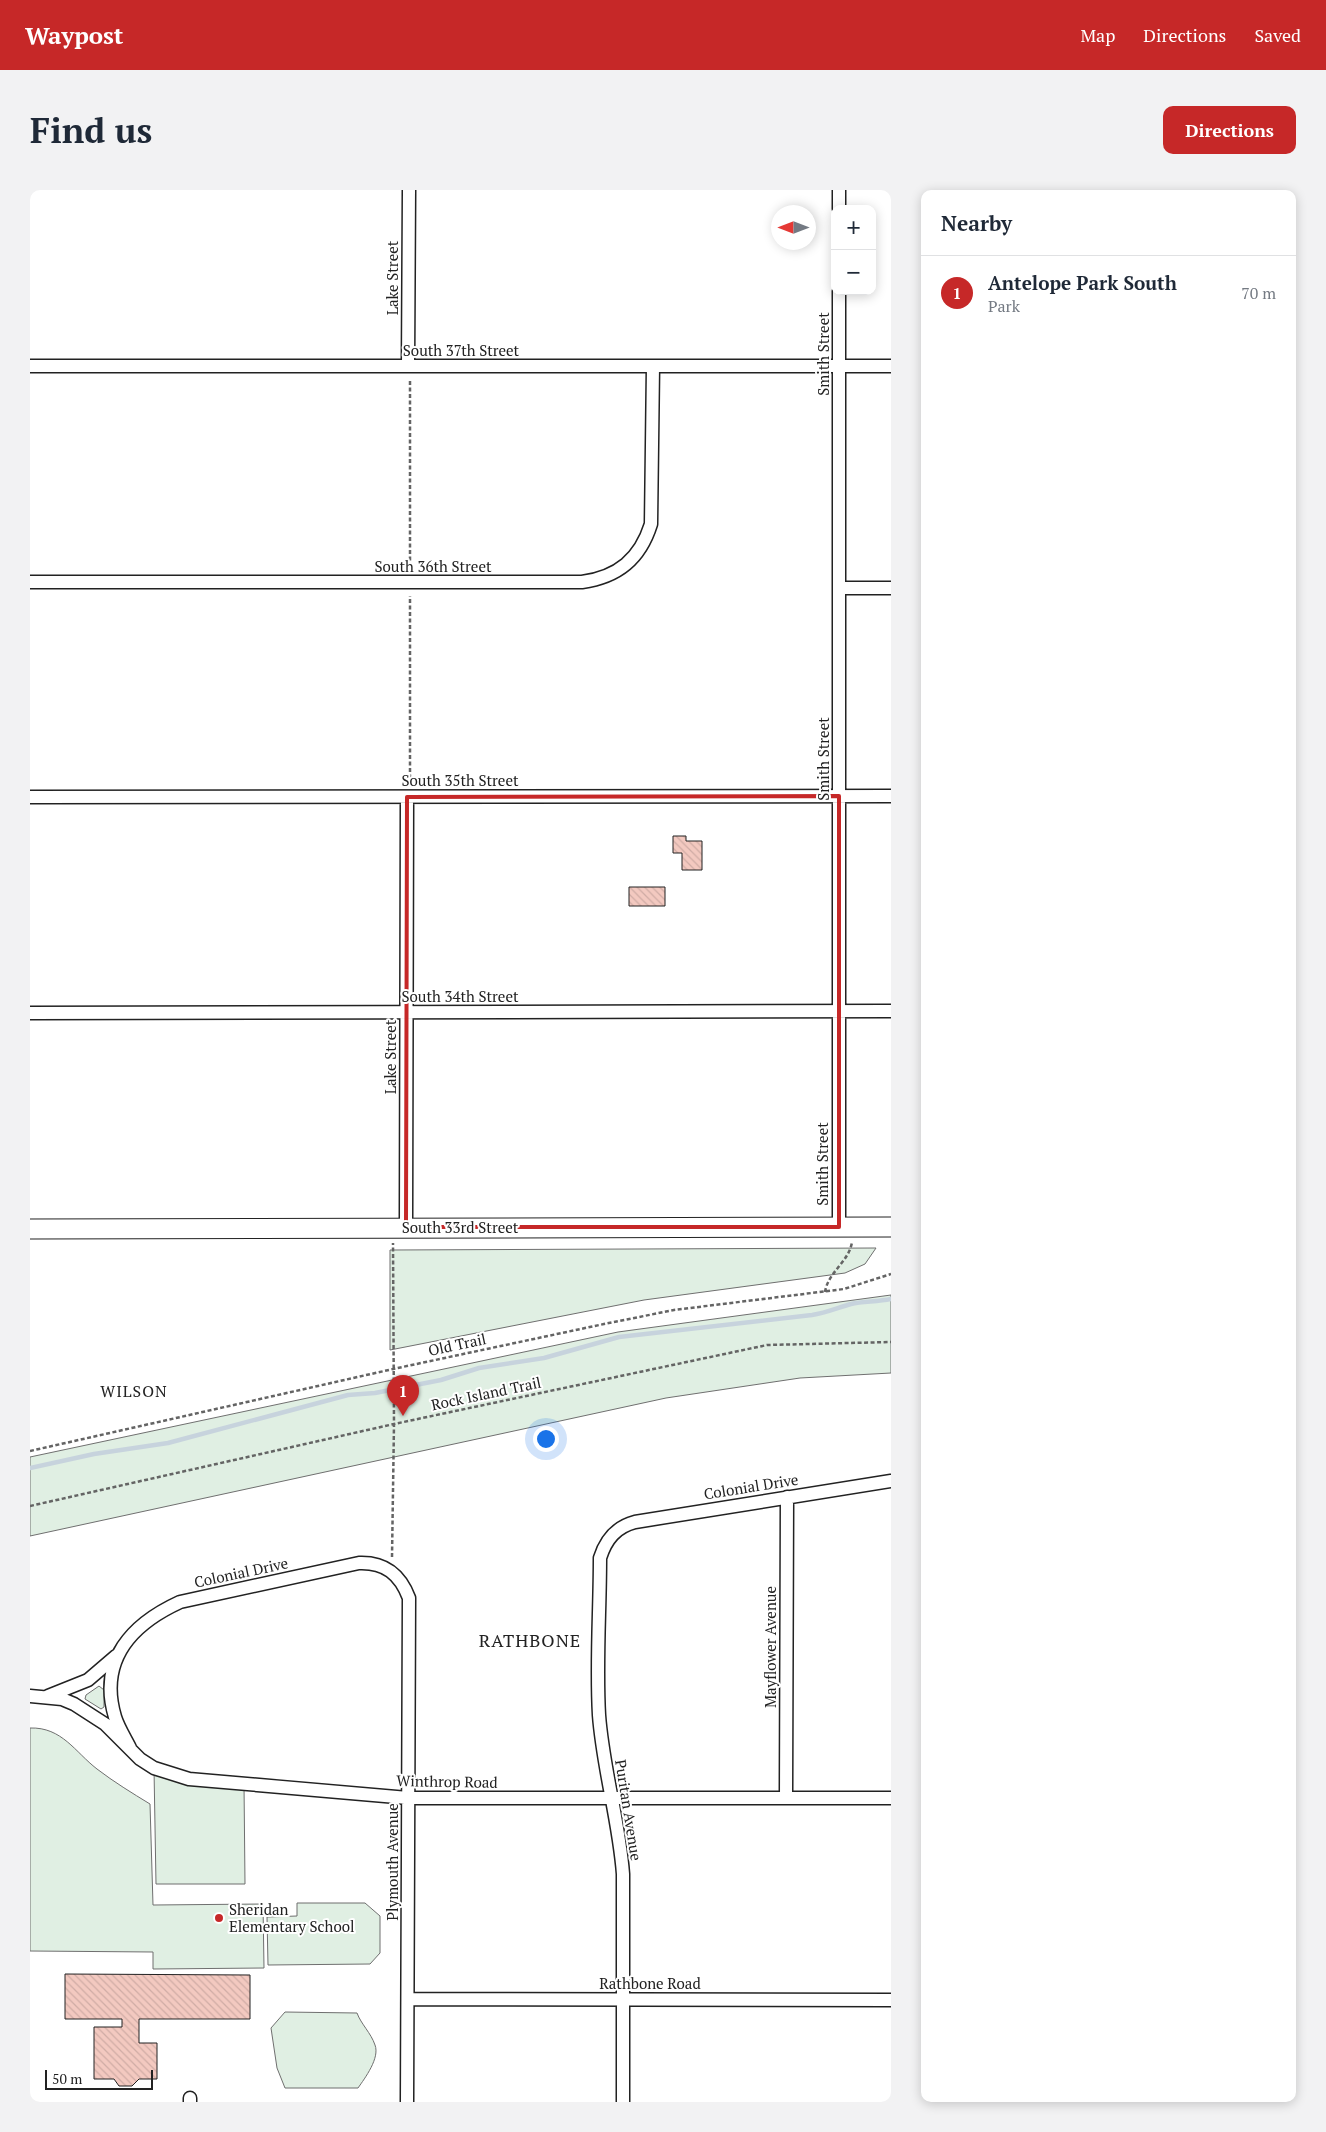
<!DOCTYPE html>
<html lang="en">
<head>
<meta charset="utf-8">
<style>
	body { margin:0; font-family:"PT Serif",serif; background:#f2f2f3; color:#1f2937 }
	.controls { position:absolute; right:15px; top:15px; display:grid; overflow:hidden; border-radius:10px; box-shadow:0 2px 12px #0003 }
	.controls button { width:45px; height:45px; display:grid; place-items:center; padding:0; border:0; border-bottom:1px solid #e0e1e3; background:#fff; color:#1f2937; font:25px sans-serif }
	.compass { position:absolute; left:741px; top:15px; width:45px; height:45px; border-radius:50%; background:#fff; box-shadow:0 2px 12px #0003; rotate:270deg }
	.scale { position:absolute; left:15px; bottom:12px; width:108px; box-sizing:border-box; padding-left:5px; border:2px solid #222; border-top:0; font-size:14px; line-height:18px; white-space:nowrap; color:#222; -webkit-text-stroke:4px #fff; paint-order:stroke }
	.you { position:absolute; left:515px; top:1248px; width:18px; height:18px; margin:-12px; border:4px solid #fff; border-radius:50%; background:#1a73e8; box-shadow:0 0 0 8px #1a73e833 }
	.badge { display:grid; place-items:center; width:32px; height:32px; border-radius:50%; background:#c62828; color:#fff; font-size:16px; font-weight:700 }
	.pin { position:absolute; translate:-50% -41px; filter:drop-shadow(0 1px 2px #0008) }
	.pin::after { content:''; position:absolute; top:26px; width:18px; height:15px; background:inherit; clip-path:polygon(0 0,100% 0,50% 100%) }
	.list { margin:0; padding:0; list-style:none }
	h2 { display:flex; justify-content:space-between; align-items:center; height:65px; margin:0; padding:0 20px; font-size:21px }
	h2 small { font-size:16px; font-weight:400; color:#747a83 }
	.list li { display:grid; grid-template-columns:32px 1fr auto; gap:15px; align-items:center; box-sizing:border-box; height:75px; padding:0 20px; border-top:1px solid #e0e1e3 }
	.list b { display:block; font-size:19px; white-space:nowrap }
	.list p { margin:0; font-size:16px; white-space:nowrap; color:#747a83 }
	.list em { font-size:16px; font-style:normal; color:#747a83 }
	.map { position:relative; flex:none; width:861px; height:1912px; overflow:hidden; border-radius:10px }
	header { display:flex; align-items:center; gap:30px; box-sizing:border-box; height:70px; padding:0 25px; background:#c62828; color:#fff }
	header strong { font-size:24px }
	nav { display:flex; gap:28px; margin-inline-start:auto; font-size:18px }
	.intro { display:flex; align-items:center; justify-content:space-between; box-sizing:border-box; height:120px; padding:0 30px }
	h1 { margin:0; font-size:35px }
	.button { padding:12px 22px; border-radius:10px; background:#c62828; color:#fff; font-size:18px; font-weight:700 }
	main { display:flex; gap:30px; padding:0 30px }
	aside { flex:1; background:#fff; border-radius:10px; box-shadow:0 2px 12px #0003 }
	.map>svg:first-child { display:block }
</style>
</head>
<body>
<header>
<strong>Waypost</strong>
<nav><a>Map</a><a>Directions</a><a>Saved</a></nav>
</header>
<div class="intro"><h1>Find us</h1><a class="button">Directions</a></div>
<main>
<div class="map">
<svg width="861" height="1912" viewBox="0 0 861 1912">
	<defs>
		<pattern id="building-back-hatch" width="6" height="6" patternUnits="userSpaceOnUse" patternTransform="scale(1.25)"><rect width="6" height="6" fill="#f3c9c0"/><path d="M-1 5l2 2M0 0l6 6M5-1l2 2" fill="none" stroke="#d0aca5"/></pattern>
	</defs>
	<rect width="100%" height="100%" fill="#fff"/>
	<path fill="#e0efe3" stroke="#6f6f6f" d="M846,1058l-11,16 -20,9 -201,27 -254,50v-100z
		M861,1105v78l-91,5 -134,20 -636,138v-79l588,-125z
		M69,1496l5,4v17l-3,2 -16,-10 1,-4z
		M0,1538c32,-1 45,24 67,41 17,13 35,24 53,35l3,101 110,-1 1,64 -111,1v-17l-123,-1z
		M124,1578l90,16 1,100h-89z
		M267,1713h68l15,13v37l-10,11 -102,1 -1,-48 30,-1z
		M255,1822l72,1c4,11 14,20 18,32 5,13 -10,33 -17,43h-73l-8,-20 -6,-40z"/>
	<g fill="none" stroke-linecap="round" stroke-linejoin="round">
		<path stroke="#c7d3dd" stroke-width="4.5" d="M0,1278l64,-14 74,-11 180,-48 27,-2 66,-13 38,-12 65,-10 75,-21 193,-22c14,-2 25,-7 39,-11 12,-3 26,-2 40,-5"/>
	</g>
	<path fill="url(#building-back-hatch)" stroke="#222" d="M643,646h13v5h16v29h-20v-17h-9z
		M599,697h36v19h-36z
		M35,1784l185,1v44h-111v24h18v36h-18l-7,7h-13l-5,-7h-20v-52h28v-8h-57z"/>
	<g fill="none" stroke-linecap="round" stroke-linejoin="round">
		<g stroke="#222" stroke-width="15">
			<path id="street" d="M809,0v19
				M0,176h861
				M378,176l1,-176
				M0,392h552c36,-5 58,-23 69,-58l2,-158
				M809,398h52
				M0,607l861,-1
				M0,823l861,-2
				M376,1037l1,-430
				M809,1037v-936
				M0,1506l32,3 12,5 31,20 35,35 14,9 35,11 219,19h483
				M18,1506l40,-16 28,-24
				M100,1558c-5,-10 -12,-21 -15,-31 -17,-57 17,-93 65,-115l179,-39c26,-1 41,11 50,35l-2,504
				M756,1607l1,-300
				M378,1809l483,1
				M160,1908v4
				M593,1912v-228c-4,-54 -20,-105 -24,-159 -3,-52 1,-105 1,-157 6,-19 16,-31 35,-36l256,-41"/>
		</g>
		<g stroke="#222" stroke-width="21">
			<path id="secondary" d="M0,1039l861,-2"/>
		</g>
		<path stroke="#646464" stroke-width="2.5" stroke-dasharray="4 2.5" stroke-linecap="butt" d="M380,191v189
			M380,595v-189
			M795,1102c3,-20 24,-30 27,-50
			M0,1261l363,-82 211,-45 70,-14 170,-21 47,-15
			M0,1316l364,-82 373,-79 124,-3
			M362,1367l2,-133 -1,-181"/>
		<use href="#street" stroke="#fff" stroke-width="12"/>
		<use href="#secondary" stroke="#fff" stroke-width="19"/>
	</g>
	<path fill="none" stroke="#c62828" stroke-width="4" stroke-linejoin="round" d="M809,606v431h-433l1,-430z"/>
	<circle fill="#c62828" stroke="#fff" stroke-width="2" cx="189" cy="1728" r="5"/>
	<g text-anchor="middle" dominant-baseline="central" stroke-width="4" stroke-linejoin="round" paint-order="stroke">
		<g font-size="15" fill="#222" stroke="#fff">
			<text transform="translate(362 88) rotate(-90)">Lake Street</text>
			<text x="431" y="160">South 37th Street</text>
			<text transform="translate(793 164) rotate(-90)">Smith Street</text>
			<text x="403" y="376">South 36th Street</text>
			<text transform="translate(793 569) rotate(-90)">Smith Street</text>
			<text x="430" y="590">South 35th Street</text>
			<text x="430" y="806">South 34th Street</text>
			<text transform="translate(360 867) rotate(-90)">Lake Street</text>
			<text transform="translate(792 974) rotate(-90)">Smith Street</text>
			<text x="430" y="1037">South 33rd Street</text>
			<text transform="translate(427 1154) rotate(-12)">Old Trail</text>
			<text transform="translate(456 1203) rotate(-12)">Rock Island Trail</text>
			<text transform="translate(721 1296) rotate(-9)">Colonial Drive</text>
			<text transform="translate(211 1382) rotate(-12)">Colonial Drive</text>
			<text transform="translate(740 1457) rotate(-90)">Mayflower Avenue</text>
			<text transform="translate(417 1591) rotate(1)">Winthrop Road</text>
			<text transform="translate(599 1620) rotate(81)">Puritan Avenue</text>
			<text transform="translate(362 1672) rotate(-90)">Plymouth Avenue</text>
			<text x="620" y="1793">Rathbone Road</text>
		</g>
		<g font-size="15" fill="#222" stroke="#fff" text-anchor="start">
			<text x="199" y="1719">Sheridan<tspan x="199" dy="17">Elementary School</tspan></text>
		</g>
		<g font-size="16" letter-spacing="1" fill="#222" stroke="#fff">
			<text x="104" y="1201">WILSON</text>
		</g>
		<g font-size="18" letter-spacing="1" fill="#222" stroke="#fff">
			<text x="500" y="1450">RATHBONE</text>
		</g>
	</g>
</svg>
<div class="controls">
<button>+</button>
<button>−</button>
</div>
<svg class="compass" viewBox="-18 -18 36 36"><path d="M0-13l5 13h-10z" fill="#e53935"/><path d="M0 13l5-13h-10z" fill="#747a83"/></svg>
<div class="scale">50 m</div>
<div class="you"></div>
<div class="pin badge" style="left:373px;top:1226px">1</div>
</div>
<aside>
<h2>Nearby<small></small></h2>
<ul class="list">
<li><span class="badge">1</span><div><b>Antelope Park South</b><p>Park</p></div><em>70 m</em></li>
</ul>
</aside>
</main>
</body>
</html>
